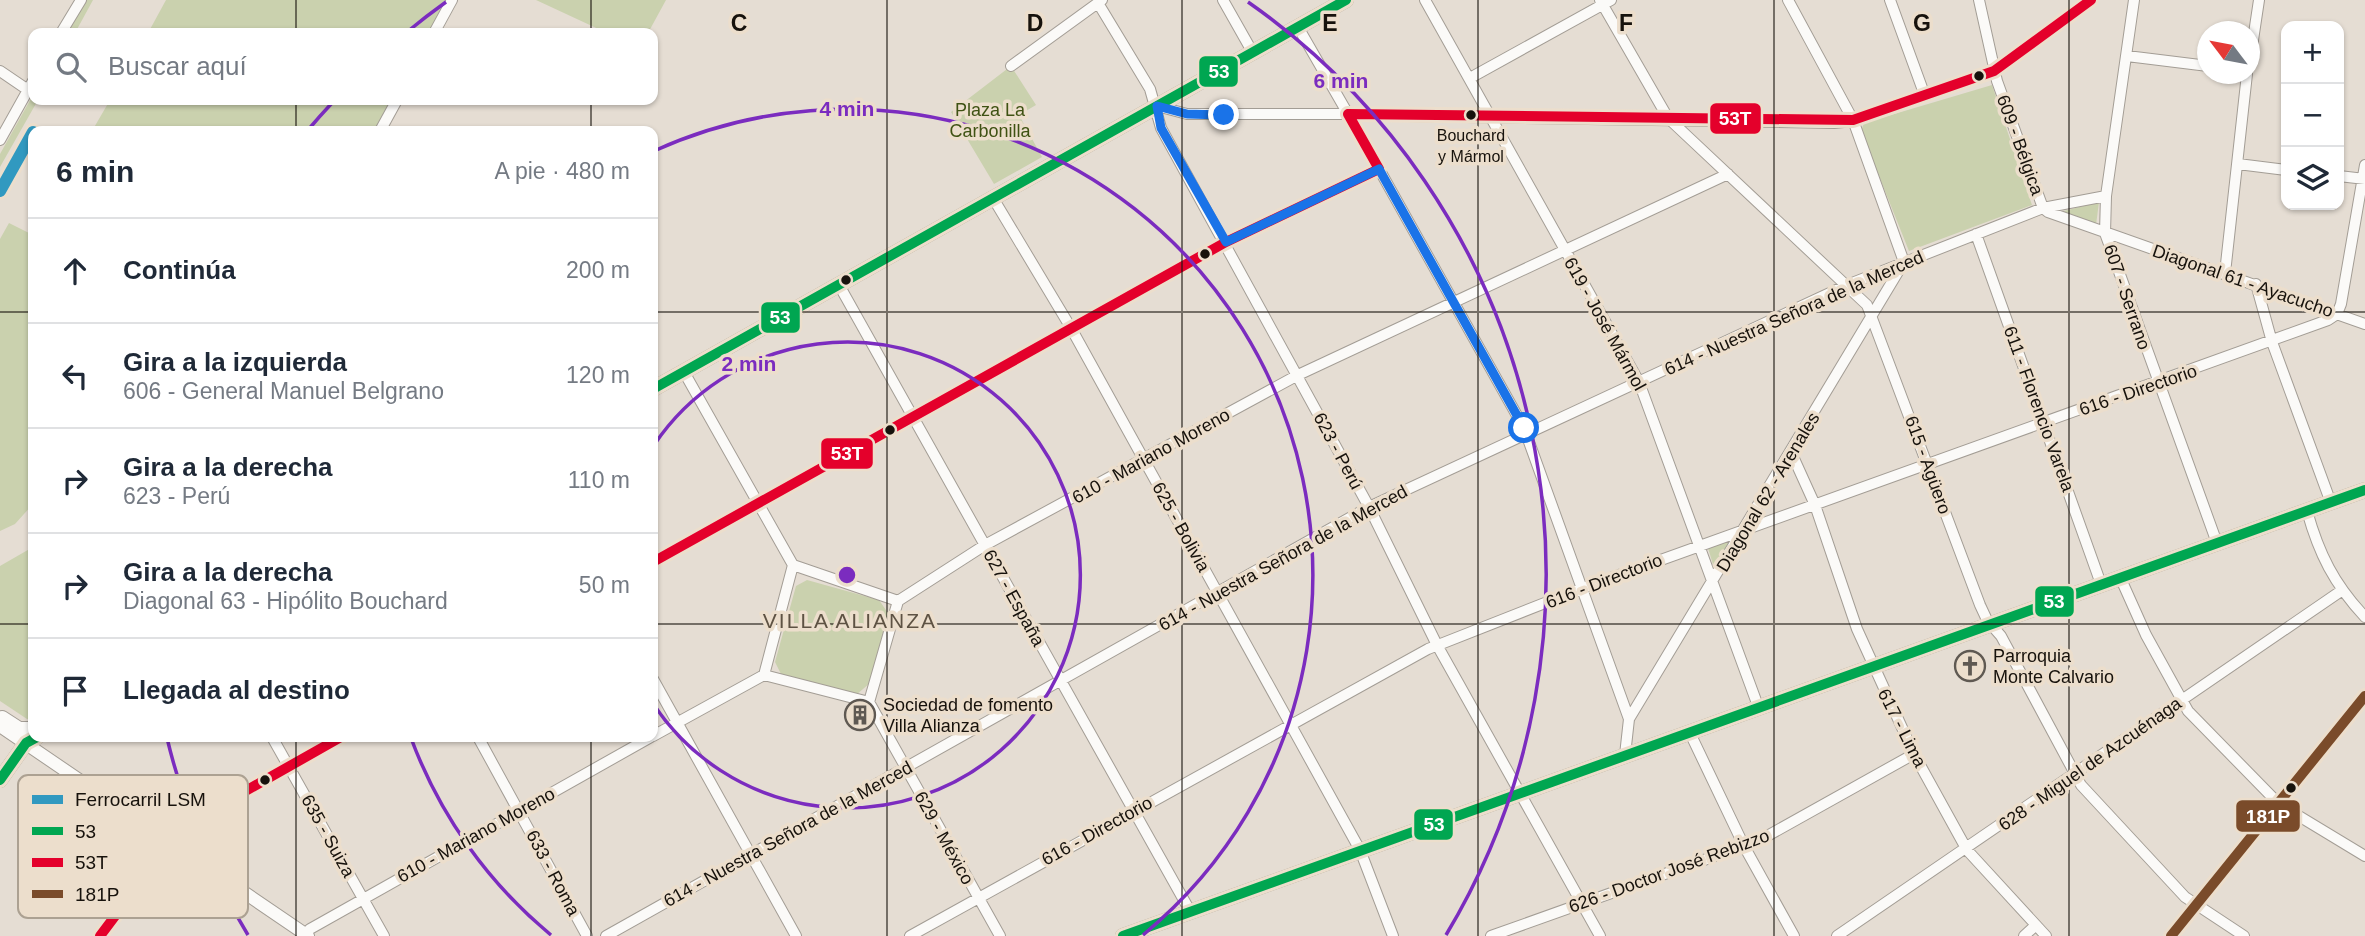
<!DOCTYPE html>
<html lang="es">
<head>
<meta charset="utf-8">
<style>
	body { margin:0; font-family:Arial,sans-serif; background:#f2f2f3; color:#1f2937 }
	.controls { position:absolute; right:21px; top:21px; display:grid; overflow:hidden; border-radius:14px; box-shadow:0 2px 5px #0004 }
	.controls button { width:63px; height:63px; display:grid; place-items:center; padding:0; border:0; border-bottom:2px solid #e0e1e3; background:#fff; color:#1f2937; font:35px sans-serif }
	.compass { position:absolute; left:2197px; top:21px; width:63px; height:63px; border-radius:50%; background:#fff; box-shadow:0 2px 5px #0004; rotate:302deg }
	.stop { position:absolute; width:21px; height:21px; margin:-16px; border:5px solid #1a73e8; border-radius:50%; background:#fff }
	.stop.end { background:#1a73e8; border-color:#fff; box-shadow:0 2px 7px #0008 }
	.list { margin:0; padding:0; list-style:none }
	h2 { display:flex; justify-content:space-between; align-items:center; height:91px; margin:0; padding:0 28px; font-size:30px }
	h2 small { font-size:23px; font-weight:400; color:#747a83 }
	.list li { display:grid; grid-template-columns:46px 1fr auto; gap:21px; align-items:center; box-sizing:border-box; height:105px; padding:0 28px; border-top:2px solid #e0e1e3 }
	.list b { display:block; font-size:26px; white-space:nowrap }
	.list p { margin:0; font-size:23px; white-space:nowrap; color:#747a83 }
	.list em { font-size:23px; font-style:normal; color:#747a83 }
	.icon { flex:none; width:38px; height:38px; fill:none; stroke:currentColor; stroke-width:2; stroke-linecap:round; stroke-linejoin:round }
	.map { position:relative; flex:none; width:2365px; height:936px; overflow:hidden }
	.search { position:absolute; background:#fff; box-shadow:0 2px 5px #0004; left:28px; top:28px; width:630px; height:77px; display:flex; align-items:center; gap:18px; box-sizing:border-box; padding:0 24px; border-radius:14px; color:#747a83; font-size:26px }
	.panel { position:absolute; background:#fff; box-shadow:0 2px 5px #0004; left:28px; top:126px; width:630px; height:616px; border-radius:14px }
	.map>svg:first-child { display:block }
</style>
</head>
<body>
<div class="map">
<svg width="2365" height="936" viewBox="0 0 2365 936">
	<rect width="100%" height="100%" fill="#e5ddd3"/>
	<path fill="#cad1ae" d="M86,0h7l-18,33h-7z
		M166,0h280l-18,33h-280z
		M536,0h130l-18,33h-41z
		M1011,66l25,39 -17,10 23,42 -48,27 -43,-72z
		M1992,85l40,120 -123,46 -48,-120 3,-8z
		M33,95v5h5l-38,67v-13z
		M110,100h281l-17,31h-282z
		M2099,202l-3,23 -36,-13z
		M9,223l24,12v269l-18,20 -15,7v-292z
		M1734,539l-19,32 -7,-23z
		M33,547v173l-6,-1 -27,-18v-135z
		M807,580l72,20 9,13 -18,70 -14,12 -75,-21 -6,-12 21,-76z"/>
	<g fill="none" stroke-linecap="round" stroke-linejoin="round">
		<g stroke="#a39d95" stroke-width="12">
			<path id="minor" d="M1223,0l30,53
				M1425,0l214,382 119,324
				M1600,0l68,118 199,187 113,300 7,15 14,16 80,149 104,112 59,39
				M1890,0l35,96
				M1979,0l18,81 46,127 5,4 317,112
				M2134,0l-28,196 -1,37 112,310
				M1098,3l52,86 11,39 208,379 68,138 163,291
				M61,33l20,-33
				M434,33l18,-33
				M2127,56l81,10
				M2250,60l9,-60
				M1011,66l91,-66
				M0,71l28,19
				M1470,78l141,-78
				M1157,106l30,8h161l-50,-87
				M380,131l17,-31
				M0,140l33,-59
				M2238,164l48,6
				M1379,169l145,259 105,291 -4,36
				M2339,176l26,3
				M993,198l78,130 289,522 33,86
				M1976,234l125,350
				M2225,273l22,-199
				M2256,284l16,58 59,161
				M839,285l351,626
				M684,372l109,193
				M1791,452l24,53 42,124 57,125 53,96 79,86
				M2307,511c12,43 27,73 58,106
				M793,565l105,36
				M2120,577l26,58 42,76 91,93 86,52
				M898,601l87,-56 313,-170 430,-201
				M898,601l-29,101 131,234
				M764,675l105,27
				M653,679l143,257
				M1629,719l275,-457 -51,-142 -65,-120
				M1689,731l55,115 50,90
				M653,736l111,-61 29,-110
				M272,737l112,199
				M478,737l109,199
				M303,936l7,-7 341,-192
				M606,936l763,-429 478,-222 196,-77 63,-12
				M910,936l518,-287 155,-61 745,-268 9,-6 4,-10 24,-139
				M1491,936l269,-96 154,-86
				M1837,936l504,-345
				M2024,936l12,-11
				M2171,936l194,-240"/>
		</g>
		<g stroke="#a39d95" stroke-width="14">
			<path id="tertiary" d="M1348,114l486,8 19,-2 141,-49 97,-71
				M653,562l573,-320 153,-73 -31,-55
				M0,726l308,210
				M100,936l82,-109 159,-90"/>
		</g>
		<g stroke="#a39d95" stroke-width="16">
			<path id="secondary" d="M653,389l693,-389
				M2,718l17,11h14
				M0,780l26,-37 11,-6
				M1123,936l1242,-446"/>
		</g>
		<use href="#minor" stroke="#fbfaf8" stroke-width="10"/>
		<use href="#tertiary" stroke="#fbfaf8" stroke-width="12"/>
		<use href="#secondary" stroke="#fbfaf8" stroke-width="14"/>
		<g stroke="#ecdecc" stroke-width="16">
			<path id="bus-1" d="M653,389l693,-389
				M0,780l26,-37 11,-6
				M1123,936l1242,-446"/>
		</g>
		<g stroke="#ecdecc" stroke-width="16">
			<path id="bus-2" d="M1348,114l505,6 141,-49 97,-71
				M653,562l573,-320 153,-73 -31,-55
				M100,936l82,-109 159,-90"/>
		</g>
		<g stroke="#ecdecc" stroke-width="16">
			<path id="bus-3" d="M2171,936l194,-240"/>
		</g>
		<use href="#bus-1" stroke="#00a651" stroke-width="10"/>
		<use href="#bus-2" stroke="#e4002b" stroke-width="10"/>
		<use href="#bus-3" stroke="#7a4b2a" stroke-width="10"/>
		<g stroke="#ecdecc" stroke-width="18">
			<path id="rail-1" d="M0,191l33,-59"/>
		</g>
		<use href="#rail-1" stroke="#3199c0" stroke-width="12"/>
	</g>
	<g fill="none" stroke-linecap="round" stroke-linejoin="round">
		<path stroke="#1a73e8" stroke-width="9" d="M1224,115l-37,-1 -30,-8 4,22 65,114 153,-73 145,259"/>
	</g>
	<path fill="none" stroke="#17120c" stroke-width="2" stroke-opacity="0.55" d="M296,0v33M591,0v33M887,0v936M1182,0v936M1478,0v936M1774,0v936M2069,0v936M296,100v31M591,100v31M0,312h33M653,312h1712M0,624h33M653,624h1712M296,737v199M591,737v199"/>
	<g fill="none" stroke="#7b2cbf" stroke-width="3.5">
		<path d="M654 445A233 233 0 1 1 654 705"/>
		<path d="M551 935A466 466 0 0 1 411 738M654 151A466 466 0 0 1 1143 935"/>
		<path d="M248 935A699 699 0 0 1 167 738M308 130A699 699 0 0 1 332 103M407 32A699 699 0 0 1 446 2M1248 2A699 699 0 0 1 1446 935"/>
	</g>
	<defs>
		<g id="church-ring" transform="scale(1.575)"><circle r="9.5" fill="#ecdecc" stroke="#5f5952" stroke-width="1.5"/><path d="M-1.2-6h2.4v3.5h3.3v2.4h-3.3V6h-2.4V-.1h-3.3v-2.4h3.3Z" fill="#5f5952"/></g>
		<g id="building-ring" transform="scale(1.575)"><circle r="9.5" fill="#ecdecc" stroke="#5f5952" stroke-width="1.5"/><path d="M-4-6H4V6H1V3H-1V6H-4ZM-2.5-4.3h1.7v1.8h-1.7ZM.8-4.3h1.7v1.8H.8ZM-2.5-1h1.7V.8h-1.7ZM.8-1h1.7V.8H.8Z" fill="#5f5952"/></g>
	</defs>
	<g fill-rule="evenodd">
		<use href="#church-ring" x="1970" y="666"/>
		<use href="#building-ring" x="860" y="715"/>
	</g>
	<g fill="#17120c" stroke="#ecdecc" stroke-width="2.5">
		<circle cx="1979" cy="76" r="6"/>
		<circle cx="1471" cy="115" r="6"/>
		<circle cx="1205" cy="254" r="6"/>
		<circle cx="846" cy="280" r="6"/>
		<circle cx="890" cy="430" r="6"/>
		<circle cx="265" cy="780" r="6"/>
		<circle cx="2291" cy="788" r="6"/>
	</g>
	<g text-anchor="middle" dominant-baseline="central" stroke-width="7" stroke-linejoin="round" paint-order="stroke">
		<g font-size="16" fill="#17120c" stroke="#ecdecc">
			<text x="1471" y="135">Bouchard<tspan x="1471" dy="21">y Mármol</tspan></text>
		</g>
		<g font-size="18" fill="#3f5213" stroke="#ecdecc">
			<text x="990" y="110">Plaza La<tspan x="990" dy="21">Carbonilla</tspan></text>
		</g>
		<g font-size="18" fill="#17120c" stroke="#ecdecc">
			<text transform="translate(2020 145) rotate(70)">609 - Bélgica</text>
			<text transform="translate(2243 281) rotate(19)">Diagonal 61 - Ayacucho</text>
			<text transform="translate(2127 297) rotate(71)">607 - Serrano</text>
			<text transform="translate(1794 313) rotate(-24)">614 - Nuestra Señora de la Merced</text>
			<text transform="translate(1605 324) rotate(61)">619 - José Mármol</text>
			<text transform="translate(2138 390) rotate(-19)">616 - Directorio</text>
			<text transform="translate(2039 409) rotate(70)">611 - Florencio Varela</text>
			<text transform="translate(1338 451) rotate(62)">623 - Perú</text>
			<text transform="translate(1151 456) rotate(-29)">610 - Mariano Moreno</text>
			<text transform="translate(1928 465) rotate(70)">615 - Agüero</text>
			<text transform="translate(1768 492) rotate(-59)">Diagonal 62 - Arenales</text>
			<text transform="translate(1181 527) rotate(61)">625 - Bolivia</text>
			<text transform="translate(1283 558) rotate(-29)">614 - Nuestra Señora de la Merced</text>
			<text transform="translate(1604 581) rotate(-21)">616 - Directorio</text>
			<text transform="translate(1014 598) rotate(61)">627 - España</text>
			<text transform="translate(1902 728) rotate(63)">617 - Lima</text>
			<text transform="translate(2090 764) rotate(-35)">628 - Miguel de Azcuénaga</text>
			<text transform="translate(1097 831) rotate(-29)">616 - Directorio</text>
			<text transform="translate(788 834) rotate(-29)">614 - Nuestra Señora de la Merced</text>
			<text transform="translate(476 835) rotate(-29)">610 - Mariano Moreno</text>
			<text transform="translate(328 836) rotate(61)">635 - Suiza</text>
			<text transform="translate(944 838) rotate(61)">629 - México</text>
			<text transform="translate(1669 871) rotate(-20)">626 - Doctor José Rebizzo</text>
			<text transform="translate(553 873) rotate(62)">633 - Roma</text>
		</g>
		<g font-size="18" fill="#17120c" stroke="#ecdecc" text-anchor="start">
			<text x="1993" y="656">Parroquia<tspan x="1993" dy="21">Monte Calvario</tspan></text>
			<text x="883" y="705">Sociedad de fomento<tspan x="883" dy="21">Villa Alianza</tspan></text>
		</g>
		<g font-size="21" letter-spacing="2" fill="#5e5243" stroke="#ecdecc">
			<text x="850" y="620">VILLA ALIANZA</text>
		</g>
	</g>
	<rect x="18" y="775" width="230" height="143" rx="10" fill="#ecdecc" stroke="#aca192" stroke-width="2"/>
	<rect x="32" y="795" width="31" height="9" fill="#3199c0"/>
	<rect x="32" y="827" width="31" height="8" fill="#00a651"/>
	<rect x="32" y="858" width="31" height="9" fill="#e4002b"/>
	<rect x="32" y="890" width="31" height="8" fill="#7a4b2a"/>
	<g font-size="19" fill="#17120c">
		<text x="75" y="806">Ferrocarril LSM</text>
		<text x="75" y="838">53</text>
		<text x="75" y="869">53T</text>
		<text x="75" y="901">181P</text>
	</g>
	<g font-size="23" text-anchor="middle" font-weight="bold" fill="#17120c" stroke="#ecdecc" stroke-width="7" stroke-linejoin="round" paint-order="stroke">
		<text x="739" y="31">C</text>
		<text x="1035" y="31">D</text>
		<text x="1330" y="31">E</text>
		<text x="1626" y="31">F</text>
		<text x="1922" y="31">G</text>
	</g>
	<circle cx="847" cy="575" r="10" fill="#7b2cbf" stroke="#ecdecc" stroke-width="3.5"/>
	<g font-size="21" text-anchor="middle" font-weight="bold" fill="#7b2cbf" stroke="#ecdecc" stroke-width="7" stroke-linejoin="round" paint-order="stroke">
		<text x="1341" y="88">6 min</text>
		<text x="847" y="116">4 min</text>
		<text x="749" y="371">2 min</text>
	</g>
	<g stroke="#ecdecc" stroke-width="2.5">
		<rect x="1198" y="55" width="41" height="33" rx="7" fill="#00a651"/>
		<rect x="1709" y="102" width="53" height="33" rx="7" fill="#e4002b"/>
		<rect x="760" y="301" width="41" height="33" rx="7" fill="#00a651"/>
		<rect x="820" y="437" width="54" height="33" rx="7" fill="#e4002b"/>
		<rect x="2034" y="585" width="41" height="33" rx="7" fill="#00a651"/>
		<rect x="2235" y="799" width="66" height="34" rx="7" fill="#7a4b2a"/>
		<rect x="1413" y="808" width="41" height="33" rx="7" fill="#00a651"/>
	</g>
	<g font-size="19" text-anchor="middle" font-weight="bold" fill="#fff">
		<text x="1219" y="78">53</text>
		<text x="1735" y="125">53T</text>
		<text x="780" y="324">53</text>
		<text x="847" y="460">53T</text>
		<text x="2054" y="608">53</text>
		<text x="2268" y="823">181P</text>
		<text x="1434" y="831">53</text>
	</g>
</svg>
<div class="controls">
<button>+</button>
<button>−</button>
<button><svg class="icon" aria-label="layers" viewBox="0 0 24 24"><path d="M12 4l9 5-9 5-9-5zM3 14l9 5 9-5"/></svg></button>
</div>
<svg class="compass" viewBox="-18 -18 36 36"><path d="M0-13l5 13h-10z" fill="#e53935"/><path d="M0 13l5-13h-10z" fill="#747a83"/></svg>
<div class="stop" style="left:1524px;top:428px"></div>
<div class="stop end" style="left:1224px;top:115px"></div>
<div class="search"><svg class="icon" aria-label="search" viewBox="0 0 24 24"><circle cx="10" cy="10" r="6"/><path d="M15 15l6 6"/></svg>Buscar aquí</div>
<section class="panel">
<h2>6 min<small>A pie · 480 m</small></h2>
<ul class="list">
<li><svg class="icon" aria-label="ahead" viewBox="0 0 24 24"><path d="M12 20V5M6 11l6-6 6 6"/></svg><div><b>Continúa</b></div><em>200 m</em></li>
<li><svg class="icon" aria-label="left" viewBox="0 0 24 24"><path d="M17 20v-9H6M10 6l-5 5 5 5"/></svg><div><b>Gira a la izquierda</b><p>606 - General Manuel Belgrano</p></div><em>120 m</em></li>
<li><svg class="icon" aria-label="right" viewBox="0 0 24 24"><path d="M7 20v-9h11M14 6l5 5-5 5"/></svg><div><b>Gira a la derecha</b><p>623 - Perú</p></div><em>110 m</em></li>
<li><svg class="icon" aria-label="right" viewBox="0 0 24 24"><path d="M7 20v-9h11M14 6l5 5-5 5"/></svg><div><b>Gira a la derecha</b><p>Diagonal 63 - Hipólito Bouchard</p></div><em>50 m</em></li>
<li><svg class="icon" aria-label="arrive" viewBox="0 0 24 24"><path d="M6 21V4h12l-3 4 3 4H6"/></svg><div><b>Llegada al destino</b></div></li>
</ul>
</section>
</div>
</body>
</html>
